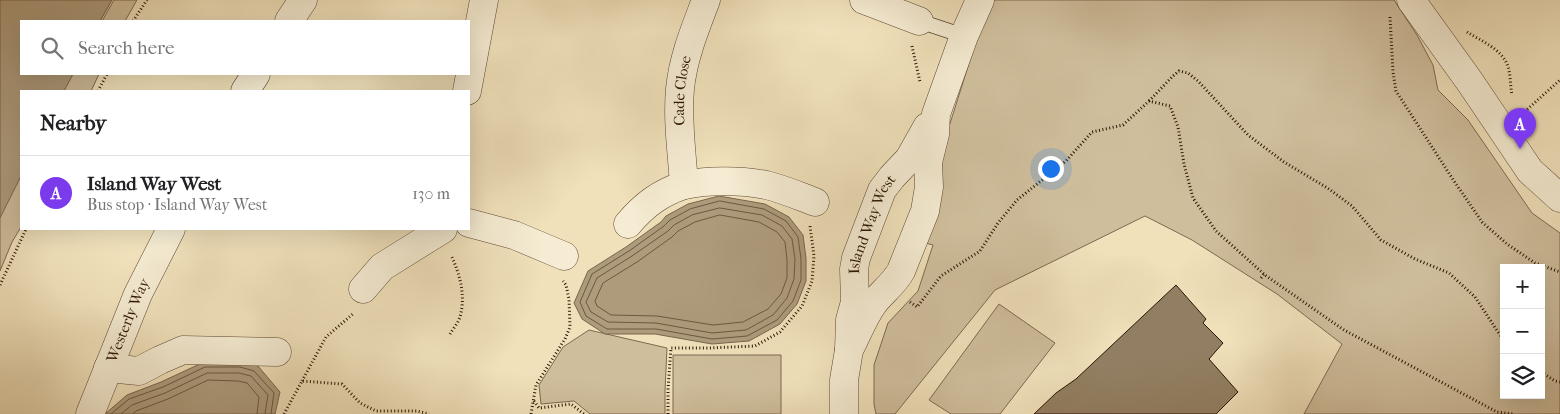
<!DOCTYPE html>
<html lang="en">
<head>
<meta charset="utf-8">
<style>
	body { margin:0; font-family:"IM FELL French Canon",serif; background:#f2f2f2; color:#202124 }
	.controls { position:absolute; right:15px; bottom:15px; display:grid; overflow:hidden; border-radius:0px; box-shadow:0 5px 20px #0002 }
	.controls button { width:45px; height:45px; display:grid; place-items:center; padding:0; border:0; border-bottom:1px solid #e0e0e0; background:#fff; color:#202124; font:25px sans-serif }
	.you { position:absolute; left:1050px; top:168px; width:18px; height:18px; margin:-12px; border:4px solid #fff; border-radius:50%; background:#1a73e8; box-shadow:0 0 0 8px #1a73e833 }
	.badge { display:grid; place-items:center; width:32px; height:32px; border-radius:50%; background:#7c3aed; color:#fff; font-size:16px; font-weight:700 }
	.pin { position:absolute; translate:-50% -41px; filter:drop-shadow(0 1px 2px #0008) }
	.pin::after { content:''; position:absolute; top:26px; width:18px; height:15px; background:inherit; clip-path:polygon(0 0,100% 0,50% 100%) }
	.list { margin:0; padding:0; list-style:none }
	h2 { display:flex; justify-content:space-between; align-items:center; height:65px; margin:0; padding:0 20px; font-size:21px }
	h2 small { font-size:16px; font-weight:400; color:#757577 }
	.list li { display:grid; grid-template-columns:32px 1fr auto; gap:15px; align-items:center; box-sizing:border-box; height:75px; padding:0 20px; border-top:1px solid #e0e0e0 }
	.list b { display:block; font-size:19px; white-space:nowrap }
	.list p { margin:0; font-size:16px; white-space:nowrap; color:#757577 }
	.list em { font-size:16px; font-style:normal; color:#757577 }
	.icon { flex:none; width:28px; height:28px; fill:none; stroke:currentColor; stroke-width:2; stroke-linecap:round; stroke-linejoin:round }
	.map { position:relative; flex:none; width:1560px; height:414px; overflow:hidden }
	.search { position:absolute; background:#fff; box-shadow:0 5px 20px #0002; left:20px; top:20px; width:450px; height:55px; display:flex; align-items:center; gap:12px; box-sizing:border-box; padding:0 18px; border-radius:0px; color:#757577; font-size:19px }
	.panel { position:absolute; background:#fff; box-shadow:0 5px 20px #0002; left:20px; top:90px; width:450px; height:140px; border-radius:0px }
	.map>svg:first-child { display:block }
</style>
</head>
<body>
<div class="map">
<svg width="1560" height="414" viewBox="0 0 1560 414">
	<rect width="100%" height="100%" fill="#f0e1bb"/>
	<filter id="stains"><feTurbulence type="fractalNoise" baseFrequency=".004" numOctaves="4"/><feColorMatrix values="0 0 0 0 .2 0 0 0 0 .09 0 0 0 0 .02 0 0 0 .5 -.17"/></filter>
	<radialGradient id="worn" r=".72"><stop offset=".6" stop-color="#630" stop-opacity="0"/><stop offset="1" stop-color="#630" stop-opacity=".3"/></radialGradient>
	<path fill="#cfbe9c" stroke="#7e6950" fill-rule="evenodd" d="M17,0h95l-12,21h-79v53h78l-8,17h-70v136l-9,15 -12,29v-236z
		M114,0h23l-12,21h-23z
		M989,0h405l23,35 16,30 5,25 30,30 64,93 28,20v181h-256l38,-70 -65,-50 -85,-54 -47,-24 -150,74 -100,124h-19l-2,-10v-39l14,-42 30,-32 15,-46 -12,-3 20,-90zM1504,268h37v127h-37z
		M999,304l56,39 -55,71h-49l-22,-14z
		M589,330l78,18 -2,43v23h-75l-16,-13 -33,3 -2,-19 24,-38z
		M673,355h108v59h-108z"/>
	<path fill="#ad9b7c" stroke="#79654c" d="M0,0h112l-12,21h-79v53h52l-9,17h-43v85l-21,42z
		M719,196l46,8 24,13 14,18 3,23v23l-9,23 -17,20 -31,17 -37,3 -57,-10h-50l-23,-15 -8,-16 14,-32 38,-24 35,-25 5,-6 22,-12z
		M204,362h37l17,4 22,26 -5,22h-170l22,-19 34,-13z"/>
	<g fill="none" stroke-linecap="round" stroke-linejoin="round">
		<path stroke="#6c5840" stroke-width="1" d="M720,201l44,8 22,12 12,16 3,22v21l-8,21 -16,19 -30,16 -35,3 -56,-10h-49l-21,-13 -6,-14 12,-28 37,-23 35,-25 6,-6 20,-11z
			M720,208l42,7 20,11 10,13 3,20 -1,20 -7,19 -14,17 -27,15 -34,3 -56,-10 -48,-1 -17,-10 -5,-10 11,-24 35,-22 36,-25 6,-6 18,-10z
			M720,215l39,7 18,10 8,10 2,18v18l-6,16 -13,15 -25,13 -30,3 -56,-9 -46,-1 -14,-9 -2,-5 8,-18 34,-21 35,-25 6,-6 17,-9z
			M111,414l18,-15 34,-12 42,-20h35l14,4 20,22 -3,21
			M121,414l11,-9 33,-12 42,-20h32l12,3 17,19 -3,19
			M133,414l3,-3 32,-12 40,-19 30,1 9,2 12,14 -2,17"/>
	</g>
	<path fill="#927f63" stroke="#2c1403" d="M1176,285l30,34 -3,4 20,20 -14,16 29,33 -22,22h-182l22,-21 20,-14z"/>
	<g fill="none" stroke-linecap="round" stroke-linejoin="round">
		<g stroke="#5d4731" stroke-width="16">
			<path id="lane" d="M919,21l45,15"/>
		</g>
		<g stroke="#5d4731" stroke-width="29">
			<g id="street">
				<path d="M864,0l55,21"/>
				<path d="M1411,0l59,82 60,89 30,27"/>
				<path d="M289,21l14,-21"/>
				<path d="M245,91l11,-17"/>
				<path d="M467,91l17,-91"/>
				<path d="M684,185c24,-5 57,-5 82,0 17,4 33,11 49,17"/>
				<path d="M469,223l45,12 50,21"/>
				<path id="s1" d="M628,224c16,-19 32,-31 56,-39 -2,-32 -7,-65 -4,-96 3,-31 15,-60 26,-89"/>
				<path d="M363,289l19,-22 61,-38"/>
				<path d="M849,350c8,-15 14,-32 24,-46 8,-11 21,-20 28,-33l24,-60 4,-24 -1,-25 7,-28 1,-20 28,-78 16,-36"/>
				<path d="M108,368l31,3 21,-11 23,-10 94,2"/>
				<path id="s2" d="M90,414l48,-120 33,-65"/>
				<path id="s3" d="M844,414v-34l5,-30 1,-30 5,-18 -1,-33 2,-11 26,-68 10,-13 17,-18 18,-32"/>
			</g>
		</g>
		<path stroke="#2c1403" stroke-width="3" stroke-dasharray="1 2.5" stroke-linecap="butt" d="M1390,17l3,55 3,19 56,87 30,44 25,22 28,19 25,9
			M133,21l14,-21
			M1467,32c14,9 33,16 40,32 4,10 3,21 5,31
			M912,46l8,36
			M98,91l9,-17
			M1149,101l24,-25 6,-5 9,2 10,8 50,54 36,27 45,27 23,17 29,34 34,19 34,14 26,24 25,38 4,4
			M1522,114l38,-34
			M1261,278l3,-4
			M0,285l26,-56
			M910,302l7,5 24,-31 39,-25 18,-28 19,-23 49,-39 26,-29 31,-7 26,-24 21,5 8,21 6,37 9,34 23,33 49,44 79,55 153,82 16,2
			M450,334c3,-5 8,-11 10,-17 6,-22 0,-42 -9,-62
			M1541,372l14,9 5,1
			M302,381l24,-44 28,-24
			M534,401l5,7 32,-4 13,10
			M284,414l18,-33 40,3 18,19 16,8h41l12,3
			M531,414l5,-29 29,-46 5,-12 -1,-28 -3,-14 -3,-4
			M668,414v-25l3,-41h38l46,-2 25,-14 22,-26 10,-25 2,-25 -4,-30"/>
		<use href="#lane" stroke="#f5ecd3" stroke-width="14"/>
		<use href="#street" stroke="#f5ecd3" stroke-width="28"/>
	</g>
	<g text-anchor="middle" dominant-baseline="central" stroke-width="5" stroke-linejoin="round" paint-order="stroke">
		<g font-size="15" fill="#2c1403" stroke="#f5ecd3">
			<text stroke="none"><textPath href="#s1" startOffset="164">Cade Close</textPath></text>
			<text stroke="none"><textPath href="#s3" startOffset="194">Island Way West</textPath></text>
			<text stroke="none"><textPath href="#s2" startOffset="101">Westerly Way</textPath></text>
		</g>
	</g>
	<rect width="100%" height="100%" filter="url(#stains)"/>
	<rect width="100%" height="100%" fill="url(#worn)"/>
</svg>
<div class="controls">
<button>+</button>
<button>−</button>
<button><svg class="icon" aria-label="layers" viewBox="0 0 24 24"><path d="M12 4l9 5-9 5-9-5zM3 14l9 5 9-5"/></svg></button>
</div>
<div class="you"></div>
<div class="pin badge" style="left:1520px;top:149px">A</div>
<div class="search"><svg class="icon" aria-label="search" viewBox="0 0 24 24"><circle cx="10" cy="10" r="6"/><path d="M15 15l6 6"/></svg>Search here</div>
<section class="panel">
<h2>Nearby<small></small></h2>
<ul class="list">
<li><span class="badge">A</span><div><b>Island Way West</b><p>Bus stop · Island Way West</p></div><em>130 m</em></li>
</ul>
</section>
</div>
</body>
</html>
